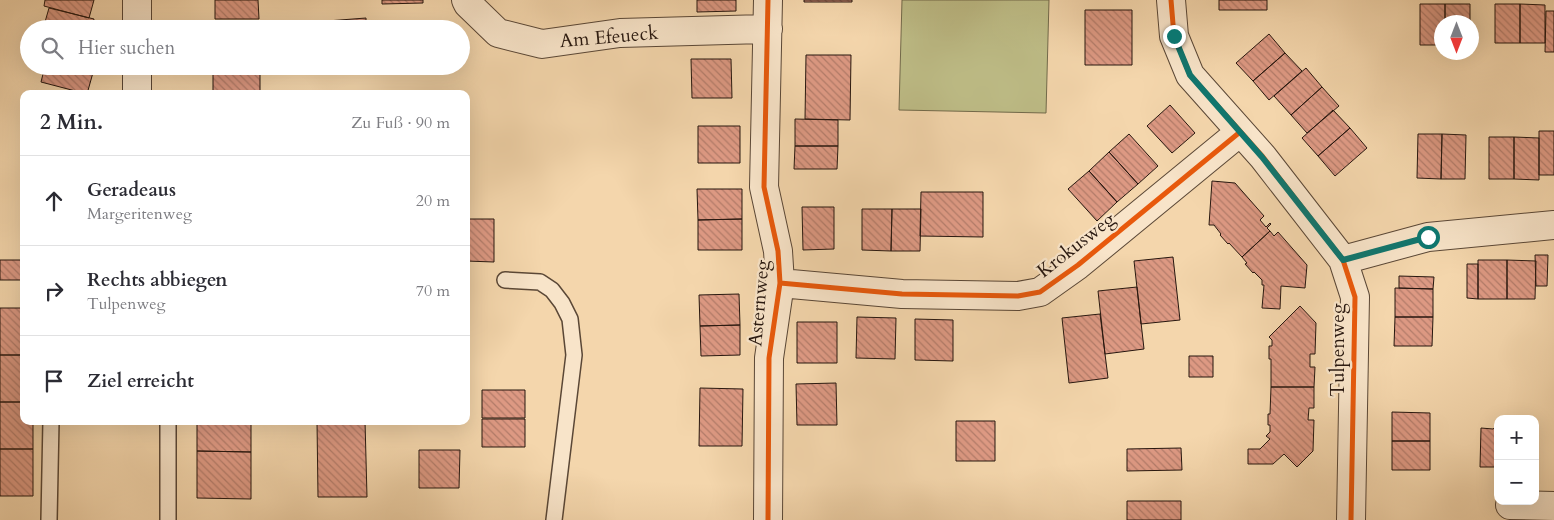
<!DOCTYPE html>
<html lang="de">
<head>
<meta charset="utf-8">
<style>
	body { margin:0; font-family:Cardo,serif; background:#f2f2f3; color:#2b2b33 }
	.controls { position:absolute; right:15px; bottom:15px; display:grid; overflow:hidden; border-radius:10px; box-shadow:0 5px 20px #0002 }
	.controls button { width:45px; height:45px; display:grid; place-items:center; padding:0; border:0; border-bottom:1px solid #e1e1e2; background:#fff; color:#2b2b33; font:25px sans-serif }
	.compass { position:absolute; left:1434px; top:15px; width:45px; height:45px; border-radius:50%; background:#fff; box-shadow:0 5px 20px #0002; rotate:180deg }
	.stop { position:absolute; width:15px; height:15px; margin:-11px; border:4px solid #0f766e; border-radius:50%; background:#fff }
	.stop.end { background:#0f766e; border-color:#fff; box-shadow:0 1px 5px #0008 }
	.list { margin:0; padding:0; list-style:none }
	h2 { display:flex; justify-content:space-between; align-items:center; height:65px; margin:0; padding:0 20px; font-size:21px }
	h2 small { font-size:16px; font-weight:400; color:#7c7c81 }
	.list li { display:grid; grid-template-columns:32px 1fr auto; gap:15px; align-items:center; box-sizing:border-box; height:90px; padding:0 20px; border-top:1px solid #e1e1e2 }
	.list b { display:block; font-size:19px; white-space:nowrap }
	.list p { margin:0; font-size:16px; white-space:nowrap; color:#7c7c81 }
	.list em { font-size:16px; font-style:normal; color:#7c7c81 }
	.icon { flex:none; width:28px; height:28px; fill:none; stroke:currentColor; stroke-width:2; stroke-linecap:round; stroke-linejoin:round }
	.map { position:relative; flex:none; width:1554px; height:520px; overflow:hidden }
	.search { position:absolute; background:#fff; box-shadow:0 5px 20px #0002; left:20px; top:20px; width:450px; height:55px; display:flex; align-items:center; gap:12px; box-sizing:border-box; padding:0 18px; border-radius:28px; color:#7c7c81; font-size:19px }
	.panel { position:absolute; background:#fff; box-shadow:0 5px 20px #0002; left:20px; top:90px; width:450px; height:335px; border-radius:10px }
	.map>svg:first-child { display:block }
</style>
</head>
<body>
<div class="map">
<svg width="1554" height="520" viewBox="0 0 1554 520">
	<defs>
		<pattern id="building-back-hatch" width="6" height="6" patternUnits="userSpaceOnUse" patternTransform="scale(1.25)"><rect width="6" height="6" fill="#dd9983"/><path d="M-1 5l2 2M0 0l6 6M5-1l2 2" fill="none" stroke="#b37c6a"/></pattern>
	</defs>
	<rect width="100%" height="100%" fill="#f4d6ac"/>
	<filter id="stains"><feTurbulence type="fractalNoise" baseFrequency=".004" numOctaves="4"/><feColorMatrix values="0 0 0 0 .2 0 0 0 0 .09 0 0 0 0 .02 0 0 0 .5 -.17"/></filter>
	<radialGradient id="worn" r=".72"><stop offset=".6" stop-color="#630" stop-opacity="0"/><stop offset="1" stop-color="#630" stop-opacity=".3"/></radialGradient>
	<path fill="#bebd87" stroke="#726a4b" d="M902,0h147l-3,113 -147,-3z"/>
	<path fill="url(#building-back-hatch)" stroke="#27170f" d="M45,0h49l-5,18 -45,-12z
		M215,0h43l1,19h-44z
		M382,0h41v3l-41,1z
		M697,0h39v11l-39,1z
		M804,0h48v2h-48z
		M1219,0h48v10h-48z
		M1420,4h25v18h-3v23h-22z
		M1445,4h25v18h-25z
		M1495,4h25v39h-25z
		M1520,4l25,1v38h-25z
		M49,8l45,11 -2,10h-49z
		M1085,10h47v55h-47z
		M1546,11h8v41h-9z
		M366,18v11h-39v-8z
		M1269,34l16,19 -32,28 -17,-18z
		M1285,53l17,18 -33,29 -16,-19z
		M806,55h45l-1,65 -45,-1z
		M691,59h40l1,39h-40z
		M45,66h37l12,3 -7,25 -46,-12z
		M213,66h47v4l-47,1z
		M1306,68l16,19 -31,28 -17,-19z
		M260,70v24h-47v-23z
		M1322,87l17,19 -32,27 -16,-18z
		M1170,105l25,28 -23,20 -25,-27z
		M1333,110l17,18 -32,28 -16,-18z
		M795,119l43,1v26h-43z
		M698,126h42v37h-42z
		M1350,128l17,20 -32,28 -17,-20z
		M1539,131h15v44h-15z
		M1129,134l29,32 -20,18 -29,-32z
		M1418,134h24l-1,45 -24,-1z
		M1442,134l24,1 -1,44h-24z
		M1489,137h25v42h-25z
		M1514,137l25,1v42l-25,-1z
		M795,146h43l-1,23h-43z
		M1109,152l29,32 -21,18 -28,-31z
		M22,162h2v46h-3z
		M1089,171l28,31 -20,19 -29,-32z
		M1212,181l23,2 29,33 -4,4 6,7 4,-4 1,1 -4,4 3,3 -28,26 -13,-14 -1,1 -8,-9 1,-1 -7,-9h-5z
		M697,189h45v30l-44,1z
		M921,192h62v45l-63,-1z
		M802,207h32v42l-31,1z
		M862,209h30l-1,42 -29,-1z
		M892,209h29l-1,42h-29z
		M466,219h28v43l-28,-1z
		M742,219v31h-44v-30z
		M1270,231l4,5 4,-4 29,33 -2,23 -24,-2 -1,23 -18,-1 2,-23h-2v-5l-8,-8 -1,1 -8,-9 2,-1 -5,-6z
		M1535,255h13l-1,31h-11z
		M1173,257l7,63 -39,4 -7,-63z
		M0,260h24v20h-24z
		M1478,260h29v39h-29z
		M1507,260l29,1 -1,38h-28z
		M1467,264h11v35l-11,-1z
		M1399,276l35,1 -1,12 -34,-1z
		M1137,287l7,62 -39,5 -7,-63z
		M1395,288l38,1v28h-38z
		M739,294l1,31 -40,1 -1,-31z
		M1300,306l16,17 -1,31h-5v13h5l-1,20h-43v-28h-2v-13h3v-6l-3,-3z
		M0,308h24v47h-24z
		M1100,314l8,64 -39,5 -7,-65z
		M857,317l39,1 -1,41 -39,-1z
		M1395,317h38l-1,29h-38z
		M915,319l38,1v41l-38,-1z
		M797,322h40v41h-40z
		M740,325v30l-39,1 -1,-30z
		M0,355h24v47h-24z
		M1189,356h24v21h-24z
		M836,383l1,42h-40l-1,-41z
		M1271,387h43v21h-5l-1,12h6l-1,31 -16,16 -13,-13 -11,10h-25v-15h12l10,-10 -4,-3 4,-4v-7h-2v-11h2z
		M700,388l43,1 -1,57h-43z
		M482,390h43v28h-43z
		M0,402h24v19h9v28h-33z
		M1392,412l38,1v28h-38z
		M482,419h43v28h-43z
		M197,421h54v31l-54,-1z
		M365,421l2,76h-49l-1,-75z
		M956,421h39v40h-39z
		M1497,426l1,41h-18l1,-39 12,1z
		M1392,441h38v29h-38z
		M1181,448l1,22 -55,1v-22z
		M0,449h33v47h-33z
		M419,450h41l-1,38h-40z
		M197,451l54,1v47l-54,-1z
		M1127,501h54v19h-54z"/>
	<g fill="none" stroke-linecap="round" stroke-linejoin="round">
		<g stroke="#5a4736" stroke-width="18">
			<path id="service" d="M505,280l35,2 12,8 10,13 8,16 4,36 -20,165
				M49,520l2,-99
				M168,520v-99"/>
		</g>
		<g stroke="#5a4736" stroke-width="30">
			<path id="minor" d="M137,0v29
				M466,0l2,4 30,29 44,11 78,-11 148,-4
				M1171,0l3,36 16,39 73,82 80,103 12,37 -4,223
				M137,66v28
				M1343,260l85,-23 126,-12
				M780,283l122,11 116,2 22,-4 38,-27 162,-133
				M1510,505l44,1
				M768,520l1,-162 11,-75 -2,-32 -14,-64 4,-187"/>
		</g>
		<use href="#service" stroke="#f8e4c9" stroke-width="15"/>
		<use href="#minor" stroke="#f8e4c9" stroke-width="28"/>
		<g stroke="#f8e4c9" stroke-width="8">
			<path id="cycleway" d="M1171,0l3,36 16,39 73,82 80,103 12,37 -4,223
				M780,283l122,11 116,2 22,-4 38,-27 162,-133
				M768,520l1,-162 11,-75 -2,-32 -14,-64 4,-187"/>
		</g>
		<use href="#cycleway" stroke="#e8590c" stroke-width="5"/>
	</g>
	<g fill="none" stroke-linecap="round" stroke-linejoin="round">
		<path stroke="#0f766e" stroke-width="6" d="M1174,36l16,39 72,82 81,103 85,-23"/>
	</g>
	<g text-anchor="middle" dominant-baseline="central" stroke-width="4.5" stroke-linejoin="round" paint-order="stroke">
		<g font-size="19" fill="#27170f" stroke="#f8e4c9">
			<text transform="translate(609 37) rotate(-5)">Am Efeueck</text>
			<text transform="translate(1076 245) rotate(-38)">Krokusweg</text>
			<text transform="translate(759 303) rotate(-85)">Asternweg</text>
			<text transform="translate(1338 350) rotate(-90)">Tulpenweg</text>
		</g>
	</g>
	<rect width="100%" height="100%" filter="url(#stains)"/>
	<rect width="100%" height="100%" fill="url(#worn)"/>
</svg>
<div class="controls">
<button>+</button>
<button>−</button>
</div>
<svg class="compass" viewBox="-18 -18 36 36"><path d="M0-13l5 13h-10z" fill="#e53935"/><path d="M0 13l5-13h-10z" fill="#7c7c81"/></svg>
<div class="stop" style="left:1428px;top:237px"></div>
<div class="stop end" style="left:1174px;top:36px"></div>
<div class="search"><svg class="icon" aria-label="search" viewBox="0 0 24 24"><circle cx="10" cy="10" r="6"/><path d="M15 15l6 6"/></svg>Hier suchen</div>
<section class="panel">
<h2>2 Min.<small>Zu Fuß · 90 m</small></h2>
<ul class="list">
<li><svg class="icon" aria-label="ahead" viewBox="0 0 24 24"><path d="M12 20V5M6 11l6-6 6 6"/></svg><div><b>Geradeaus</b><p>Margeritenweg</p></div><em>20 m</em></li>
<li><svg class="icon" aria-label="right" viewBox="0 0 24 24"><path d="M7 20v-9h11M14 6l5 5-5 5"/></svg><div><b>Rechts abbiegen</b><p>Tulpenweg</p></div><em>70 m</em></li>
<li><svg class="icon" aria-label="arrive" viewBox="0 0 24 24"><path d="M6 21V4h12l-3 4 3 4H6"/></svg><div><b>Ziel erreicht</b></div></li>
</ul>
</section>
</div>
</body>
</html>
